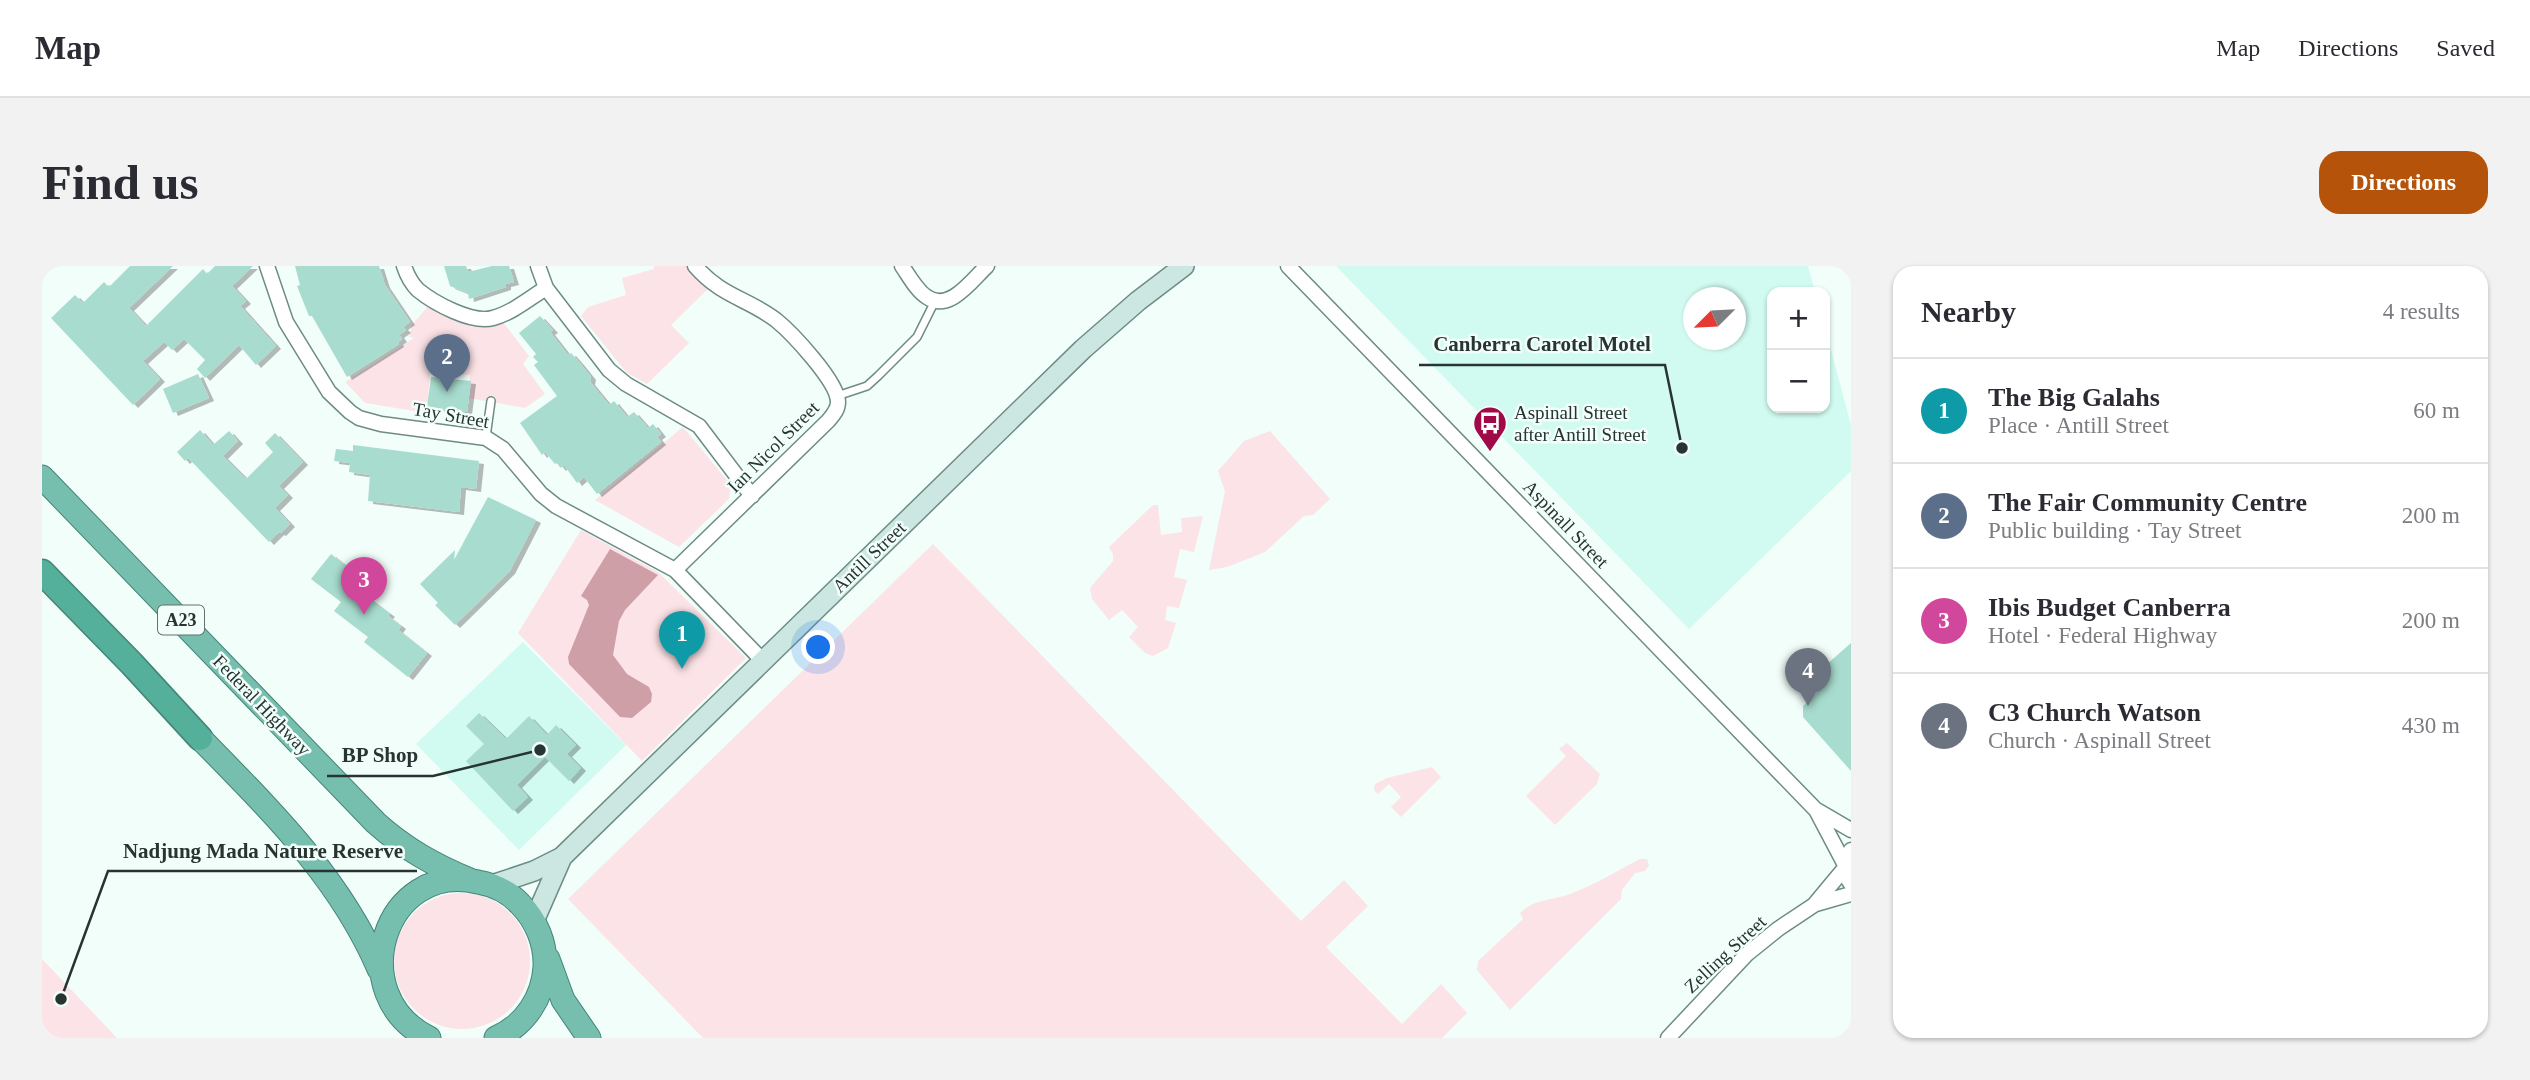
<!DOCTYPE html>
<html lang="en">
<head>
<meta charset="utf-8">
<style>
	body { margin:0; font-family:"Times New Roman",serif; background:#f2f2f3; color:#2b2b33 }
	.controls { position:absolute; right:21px; top:21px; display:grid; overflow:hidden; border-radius:14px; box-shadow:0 2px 5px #0004 }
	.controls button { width:63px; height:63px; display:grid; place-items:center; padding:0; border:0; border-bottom:2px solid #e1e1e2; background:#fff; color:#2b2b33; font:35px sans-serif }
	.compass { position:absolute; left:1641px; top:21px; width:63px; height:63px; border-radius:50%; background:#fff; box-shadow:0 2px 5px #0004; rotate:246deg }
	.you { position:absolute; left:777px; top:382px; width:24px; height:24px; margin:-18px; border:5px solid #fff; border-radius:50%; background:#1a73e8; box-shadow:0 0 0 10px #1a73e833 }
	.badge { display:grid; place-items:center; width:46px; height:46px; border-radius:50%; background:#b45309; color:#fff; font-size:23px; font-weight:700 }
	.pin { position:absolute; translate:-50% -58px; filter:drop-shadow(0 2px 4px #0008) }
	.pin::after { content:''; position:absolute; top:37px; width:24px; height:21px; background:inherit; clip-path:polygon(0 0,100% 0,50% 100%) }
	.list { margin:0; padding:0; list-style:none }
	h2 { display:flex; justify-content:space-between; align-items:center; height:91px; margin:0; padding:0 28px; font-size:30px }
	h2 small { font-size:23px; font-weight:400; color:#7c7c81 }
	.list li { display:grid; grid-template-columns:46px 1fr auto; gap:21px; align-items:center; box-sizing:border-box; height:105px; padding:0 28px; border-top:2px solid #e1e1e2 }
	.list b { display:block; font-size:26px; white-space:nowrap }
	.list p { margin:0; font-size:23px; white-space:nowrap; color:#7c7c81 }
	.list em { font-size:23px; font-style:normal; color:#7c7c81 }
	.map { position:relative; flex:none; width:1809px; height:772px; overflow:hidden; border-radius:21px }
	header { display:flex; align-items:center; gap:42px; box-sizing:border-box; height:98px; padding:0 35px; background:#fff; border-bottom:2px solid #e1e1e2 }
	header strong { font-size:33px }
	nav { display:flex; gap:38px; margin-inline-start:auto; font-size:24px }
	.intro { display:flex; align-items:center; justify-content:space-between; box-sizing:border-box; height:168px; padding:0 42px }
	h1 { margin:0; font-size:49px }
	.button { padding:18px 32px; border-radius:21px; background:#b45309; color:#fff; font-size:24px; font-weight:700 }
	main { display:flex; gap:42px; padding:0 42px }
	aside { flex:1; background:#fff; border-radius:21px; box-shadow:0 2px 5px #0004 }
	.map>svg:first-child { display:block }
</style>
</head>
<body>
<header>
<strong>Map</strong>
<nav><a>Map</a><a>Directions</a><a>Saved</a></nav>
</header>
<div class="intro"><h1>Find us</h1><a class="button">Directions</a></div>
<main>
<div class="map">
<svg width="1809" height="772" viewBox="0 0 1809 772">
	<defs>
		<filter id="shadow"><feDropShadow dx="5" dy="3" stdDeviation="0" flood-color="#0004"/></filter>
	</defs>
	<rect width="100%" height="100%" fill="#f1fefa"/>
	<path fill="#d1fbf0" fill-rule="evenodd" d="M1294,0h472l7,26h-43v116h53v-81l26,98v46l-162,158zM1652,32h42v42h-42z
		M481,376l103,103 -107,105 -103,-106z"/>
	<path fill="#fce3e7" d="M612,0h36l18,23 -37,36 18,18 -42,41 -21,-12 -45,-56 7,-9 38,-12 -4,-17 32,-9z
		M387,39l47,21 9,1 18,-5 26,34 -6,8 22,30 -20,14 -57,-10 2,-23 -40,-3 -3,41 -62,-10 -20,-21 69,-44 -5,-1 3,-12z
		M641,161l48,58 -2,14 -50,48 -84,-47z
		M1228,165l60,68 -17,16 -9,1 -39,36 -38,15 -18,3 16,-79 -7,-20 26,-30z
		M1111,239h5l3,30 21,-3 -1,-14 22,-2 -9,36 -14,-3 -6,28 13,3 -8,28 -12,-2 -2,14 11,3 -8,25 -15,8 -8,-3 -16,-16 9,-10 -16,-17 -13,10 -17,-21 -2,-11 23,-27v-7l-4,-7z
		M539,264l77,42 88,86 -104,103 -124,-128z
		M891,278l368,377 43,-41 24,26 -42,41 76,77 39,-40 26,29 -25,25h-739l-135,-139z
		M1525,477l33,31 -3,10 -42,41 -29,-29 40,-40 -7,-7z
		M1390,501l9,10 -40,40 -10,-10 10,-10 -12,-13 -11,10 -4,-4 1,-6 12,-6z
		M1598,593h7l2,6 -4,6 -10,2 -13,17 -1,9 -111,111 -33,-40 1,-9 45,-42 -3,-6c15,-15 32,-12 50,-19 24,-9 47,-23 70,-35z
		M352 695a68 68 0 1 1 136 0a68 68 0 1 1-136 0Z
		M0,693l75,79h-75z"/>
	<path fill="#cf9fa8" d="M568,283l48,26 -33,35 -6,11 -6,34 14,19 22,13 3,7 -1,8 -19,16 -12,-1 -51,-53 -1,-7 21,-52 -2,-5 -6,-4z"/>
	<path fill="#a7dcce" filter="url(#shadow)" d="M88,0h43l-44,42 17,18 57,-57 4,5 8,-8h38l-21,20 14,15 -6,5 36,40 -20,19 -17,-20 -34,33 -8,-9 8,-9 -21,-21 -12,11 -8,-8 -21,19 17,18 -27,26 -82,-87 24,-23 8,8 21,-21 5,5z
		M253,0h84l6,19 25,37 -7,5 3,3 -7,5 3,4 -4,3 1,2 -52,33 -35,-61h-3l-12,-30 3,-1z
		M402,0h22l2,6 24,-6h17l5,16 -8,2v3l-37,12 -1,-6 -18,-7z
		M498,50l13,14 -3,2 18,23 3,-2 8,9 12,15 -1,5 19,23 5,-4 13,16 7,-5 14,16 5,-4 8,10 -4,3 4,5 -64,52 -13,-17 -7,6 -13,-18 -3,3 -4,-5 -2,1 -10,-12 -3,3 -22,-32 37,-27 -23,-31 4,-3 -5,-5 3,-3 -17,-21z
		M156,108l11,24 -36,15 -10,-24z
		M389,111l40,4 -4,31 -40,-5z
		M158,164l13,15 16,-14 9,10 -15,15 23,23 27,-27 -8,-9 10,-10 28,29 -24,24 9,9 -13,13 15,16 -9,9 -2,-1 -10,10 -74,-77 -7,-7 -3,3 -8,-9z
		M311,179l126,16 -3,28 -15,-2 -2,25 -91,-11 2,-26 -21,-3 1,-9 -16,-2 2,-12 17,2z
		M446,231l48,23 -26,51 -55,54 -20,-20 3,-2 -18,-19 35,-34 -1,10z
		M289,288l32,25 -7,9 34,26 -2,2 13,10 -3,4 29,23 -19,24 -44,-35 4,-5 -34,-26 7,-9 -30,-23z
		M1809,377v128l-48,-54v-11l24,-23 -10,-10z
		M437,447l27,26 23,-23 18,19 9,-10 20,20 -9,9 14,14 -12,13 -24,-24 -28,28 11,12 -15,14 -47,-50 18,-17 -18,-18z"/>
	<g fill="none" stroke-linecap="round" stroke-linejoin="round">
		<g stroke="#6e8c84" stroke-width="10">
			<path id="service" d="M795,130l30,-10 11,-10 39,-39 18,-36
				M444,171l5,-36"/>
		</g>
		<g stroke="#6e8c84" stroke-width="17">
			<path id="minor" d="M225,0l19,56 43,70 21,20 9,6 22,6 105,14 17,11 38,45 15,12 119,64 88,91
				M362,0c3,9 7,17 14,24 16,13 54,34 75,28 19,-5 37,-20 53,-30
				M496,0l8,22 63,82 17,14 73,42 53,70
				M860,0c7,10 15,25 25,31 22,16 45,-17 60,-31
				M1246,0l527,543 36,21
				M633,304l153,-149c5,-6 10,-11 10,-19 0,-20 -46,-69 -62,-82 -29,-22 -54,-23 -81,-54
				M1774,544l28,53
				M1809,584c-8,12 -9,22 0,34
				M1774,638l35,-10
				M1626,772l79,-84 31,-25 36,-24 30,-36"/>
		</g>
		<g stroke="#6e8c84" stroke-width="22">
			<path id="secondary" d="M450,619l42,-14 28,-14 521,-508 55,-48 46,-35
				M492,655l28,-64"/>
		</g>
		<g stroke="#458476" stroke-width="25">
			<path id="trunk" d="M0,211l334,346c29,26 58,42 94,57
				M158,472c69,71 139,138 179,231
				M506,693l15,41 26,38
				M387,772c-87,-43 -45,-178 49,-156 16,3 31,10 42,22 16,16 26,39 25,63 -2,31 -20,58 -49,71"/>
		</g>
		<g stroke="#458476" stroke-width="27">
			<path id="motorway" d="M0,306l90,92 68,74"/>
		</g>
		<use href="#service" stroke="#fff" stroke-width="7"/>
		<use href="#minor" stroke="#fff" stroke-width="14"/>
		<use href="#secondary" stroke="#cce7e1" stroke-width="19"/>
		<use href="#trunk" stroke="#76bfaf" stroke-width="23"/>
		<use href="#motorway" stroke="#54af9b" stroke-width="24"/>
	</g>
	<defs>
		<g id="bus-pin" transform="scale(1.75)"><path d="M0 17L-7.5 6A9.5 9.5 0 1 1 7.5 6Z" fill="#a20949" stroke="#f1fefa"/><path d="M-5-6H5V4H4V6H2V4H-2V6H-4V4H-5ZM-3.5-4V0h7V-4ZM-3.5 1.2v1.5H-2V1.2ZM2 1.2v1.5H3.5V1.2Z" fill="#fff"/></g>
	</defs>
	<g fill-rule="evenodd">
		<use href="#bus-pin" x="1448" y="157"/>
	</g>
	<g text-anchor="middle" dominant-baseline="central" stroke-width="5" stroke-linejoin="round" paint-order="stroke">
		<rect fill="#f1fefa" stroke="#64716d" stroke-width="2" x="116" y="339.5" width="46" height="29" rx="5"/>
		<g font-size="18" font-weight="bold" fill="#283431">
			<text x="139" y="354">A23</text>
		</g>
		<g font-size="19" fill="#283431" stroke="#f1fefa" text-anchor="start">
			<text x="1472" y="146">Aspinall Street<tspan x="1472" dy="22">after Antill Street</tspan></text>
		</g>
		<g font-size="19" fill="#283431" stroke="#f1fefa">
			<text transform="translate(409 149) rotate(10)">Tay Street</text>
			<text transform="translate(731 181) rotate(-45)">Ian Nicol Street</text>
			<text transform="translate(1524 258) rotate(46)">Aspinall Street</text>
			<text transform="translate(827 291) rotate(-44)">Antill Street</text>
			<text transform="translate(220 439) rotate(46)">Federal Highway</text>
			<text transform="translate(1683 688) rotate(-43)">Zelling Street</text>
		</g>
	</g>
	<path fill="none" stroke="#283431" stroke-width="2.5" d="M1640 182L1623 99H1377M498 484L391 510H285M19 733L66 605H375"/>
	<g fill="#283431" stroke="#f1fefa" stroke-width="2.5">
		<circle cx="1640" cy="182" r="7"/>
		<circle cx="498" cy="484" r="7"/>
		<circle cx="19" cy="733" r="7"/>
	</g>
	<g font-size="21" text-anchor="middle" font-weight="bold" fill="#283431" stroke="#f1fefa" stroke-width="5" stroke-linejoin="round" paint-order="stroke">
		<text x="1500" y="85">Canberra Carotel Motel</text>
		<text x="338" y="496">BP Shop</text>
		<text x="221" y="592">Nadjung Mada Nature Reserve</text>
	</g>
</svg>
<div class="controls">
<button>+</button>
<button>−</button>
</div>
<svg class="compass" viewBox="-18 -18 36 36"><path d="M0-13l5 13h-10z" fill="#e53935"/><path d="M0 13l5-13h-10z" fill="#7c7c81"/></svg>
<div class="you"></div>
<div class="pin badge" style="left:640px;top:403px;background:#0f9aa8">1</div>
<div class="pin badge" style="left:405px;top:126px;background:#5c6f8a">2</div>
<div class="pin badge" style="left:322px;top:349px;background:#d1479c">3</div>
<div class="pin badge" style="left:1766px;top:440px;background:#6b7280">4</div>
</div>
<aside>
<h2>Nearby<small>4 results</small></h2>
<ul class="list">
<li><span class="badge" style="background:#0f9aa8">1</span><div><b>The Big Galahs</b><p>Place · Antill Street</p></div><em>60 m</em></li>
<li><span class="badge" style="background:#5c6f8a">2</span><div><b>The Fair Community Centre</b><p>Public building · Tay Street</p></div><em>200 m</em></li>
<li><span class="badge" style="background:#d1479c">3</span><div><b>Ibis Budget Canberra</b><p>Hotel · Federal Highway</p></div><em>200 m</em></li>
<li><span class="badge" style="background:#6b7280">4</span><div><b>C3 Church Watson</b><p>Church · Aspinall Street</p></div><em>430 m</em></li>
</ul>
</aside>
</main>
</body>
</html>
